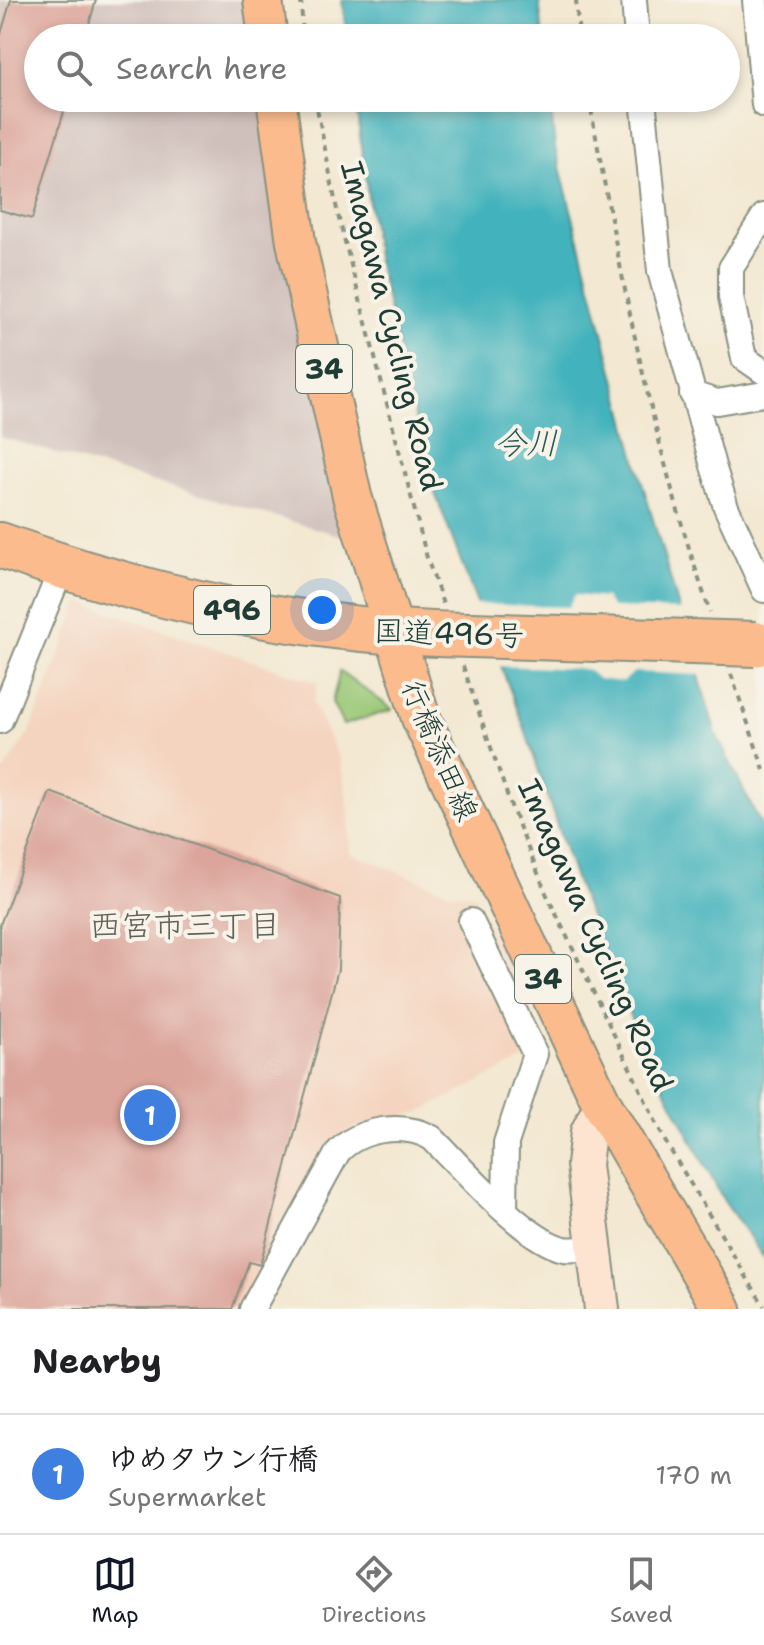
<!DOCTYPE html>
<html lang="en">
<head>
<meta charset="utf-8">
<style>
	body { margin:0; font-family:"Shantell Sans","Klee One",sans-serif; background:#f2f2f2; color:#202124 }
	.you { position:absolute; left:322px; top:610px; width:28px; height:28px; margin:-20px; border:6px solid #fff; border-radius:50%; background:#1a73e8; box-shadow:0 0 0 12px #1a73e833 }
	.badge { display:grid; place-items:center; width:52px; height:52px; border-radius:50%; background:#111827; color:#fff; font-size:26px; font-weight:700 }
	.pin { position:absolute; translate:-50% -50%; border:4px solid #fff; box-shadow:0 2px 8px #0006 }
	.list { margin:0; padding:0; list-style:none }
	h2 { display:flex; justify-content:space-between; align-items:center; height:104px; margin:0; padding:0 32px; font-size:34px }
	h2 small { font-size:26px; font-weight:400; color:#757577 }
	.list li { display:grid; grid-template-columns:52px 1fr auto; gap:24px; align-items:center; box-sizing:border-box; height:120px; padding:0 32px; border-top:2px solid #e0e0e0 }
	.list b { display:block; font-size:30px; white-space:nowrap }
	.list p { margin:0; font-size:26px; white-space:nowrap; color:#757577 }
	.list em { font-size:26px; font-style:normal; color:#757577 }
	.icon { flex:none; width:44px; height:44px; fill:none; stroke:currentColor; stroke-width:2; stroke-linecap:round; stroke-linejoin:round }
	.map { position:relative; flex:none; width:764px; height:1309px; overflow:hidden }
	.search { position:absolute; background:#fff; box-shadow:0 4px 12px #0003; left:24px; right:24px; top:24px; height:88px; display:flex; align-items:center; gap:20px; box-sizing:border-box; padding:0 28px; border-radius:44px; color:#757577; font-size:30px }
	.sheet { height:224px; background:#fff }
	nav { display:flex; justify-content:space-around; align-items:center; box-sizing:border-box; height:112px; border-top:2px solid #e0e0e0; background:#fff; font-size:22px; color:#757577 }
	nav a { display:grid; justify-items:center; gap:4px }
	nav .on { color:#111827 }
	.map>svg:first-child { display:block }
</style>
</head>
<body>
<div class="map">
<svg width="764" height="1309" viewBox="0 0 764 1309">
	<rect width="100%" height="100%" fill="#f7f3e8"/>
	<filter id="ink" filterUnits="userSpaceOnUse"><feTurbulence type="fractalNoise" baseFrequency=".0125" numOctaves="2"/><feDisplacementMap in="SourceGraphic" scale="16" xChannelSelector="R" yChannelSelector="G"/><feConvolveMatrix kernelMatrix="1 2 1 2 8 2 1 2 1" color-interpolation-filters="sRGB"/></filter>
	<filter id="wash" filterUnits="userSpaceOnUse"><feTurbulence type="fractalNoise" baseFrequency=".006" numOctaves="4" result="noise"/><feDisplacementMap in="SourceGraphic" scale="32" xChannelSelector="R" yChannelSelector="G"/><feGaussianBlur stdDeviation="1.8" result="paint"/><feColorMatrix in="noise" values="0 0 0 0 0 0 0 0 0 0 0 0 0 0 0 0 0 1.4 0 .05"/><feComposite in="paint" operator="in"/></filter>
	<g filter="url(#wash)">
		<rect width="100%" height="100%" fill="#f3e8d1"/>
		<path fill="#f4d4bf" d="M80,602l238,81 -5,20 27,57 9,50 1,43 102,40 22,1 73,154 -127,64 -63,15 -21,10 -16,18 -78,154h-242v-533l30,-45z"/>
		<path fill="#d0c0bb" d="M0,0h263l5,38h-230v60h238l90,445 -366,-106z"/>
		<path fill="#99c775" stroke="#5c8254" stroke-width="2" d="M340,671l52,38v1l-49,15 -11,-23z"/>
		<path fill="#42b2bc" stroke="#307878" stroke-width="2" d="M342,0h197l4,38h-196z
			M355,98h195l5,50 87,334 74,252 48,97v427l-40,-57 -82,-155 -67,-167 -52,-155 -93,-244 -54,-224z"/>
		<path fill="#f3e8d1" d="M575,595l30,3 7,10 72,2 19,65 -69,-3 -11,10 -25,-3 -11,-10 -91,-3 -23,-62 95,3z"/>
		<g id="blocks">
			<path fill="#dca59b" d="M11,0h85l-11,38h-47v60h30l-36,121 -32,-9v-173z
				M50,792l290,106 -2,71 -78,296 -11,-3 -17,47h-232v-384z"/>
		</g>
	</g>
	<g filter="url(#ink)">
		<use href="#blocks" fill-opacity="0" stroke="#899282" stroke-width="2"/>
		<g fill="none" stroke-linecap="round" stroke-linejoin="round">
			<g stroke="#899282" stroke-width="28">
				<path id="street" d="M634,0l3,38
					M755,0l9,105
					M643,98l17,173 53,195 13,41 38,83
					M764,216l-33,52v29l13,61 20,14
					M692,394l25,8 47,-8
					M0,721l62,-154
					M471,921l64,133 -29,89 -1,68
					M252,1309l86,-157c22,-24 66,-30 94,-14 29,29 93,103 132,111 9,2 22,-1 31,-2"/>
			</g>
			<g stroke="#899282" stroke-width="38">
				<path id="secondary" d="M602,1104l-14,28 -4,33 18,144"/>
			</g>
			<g stroke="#899282" stroke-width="42">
				<path id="primary" d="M263,0l5,38
					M276,98l20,144 56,254 69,222 181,386 120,205"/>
			</g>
			<g stroke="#899282" stroke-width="48">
				<path id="highway" d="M0,545c152,55 309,88 471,90"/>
			</g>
			<path stroke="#899282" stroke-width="4" stroke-dasharray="6 6" stroke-linecap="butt" d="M301,0l2,38
				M576,0l3,38
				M315,98l23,117 89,343 16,46
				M589,98c31,173 63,348 121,514
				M463,666l48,140 35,87 119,248 99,165
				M731,674l33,96"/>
			<use href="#street" stroke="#fff" stroke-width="24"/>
			<use href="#secondary" stroke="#fde4d1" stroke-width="34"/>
			<use href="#primary" stroke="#fbbb8d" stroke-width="38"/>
			<use href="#highway" stroke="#fbbb8d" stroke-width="44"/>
			<g stroke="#899282" stroke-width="48" stroke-linecap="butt">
				<path id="highway-bridge" d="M471,635l284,9"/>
			</g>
			<use href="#highway-bridge" stroke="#fbbb8d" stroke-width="44"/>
		</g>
	</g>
	<g text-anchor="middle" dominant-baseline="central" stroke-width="8" stroke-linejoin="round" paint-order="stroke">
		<g fill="#f7f3e8" stroke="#60746a" stroke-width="2">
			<rect x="296" y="345" width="56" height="48" rx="6"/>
			<rect x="194" y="586" width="76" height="48" rx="6"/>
			<rect x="515" y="955" width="56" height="48" rx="6"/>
		</g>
		<g font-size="28" font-weight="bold" fill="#1f3d34">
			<text x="324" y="369">34</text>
			<text x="232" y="610">496</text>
			<text x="543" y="979">34</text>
		</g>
		<g font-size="30" fill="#1f3d34" stroke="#f7f3e8">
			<text transform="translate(392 326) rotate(76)">Imagawa Cycling Road</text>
			<text transform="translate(449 633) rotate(2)">国道496号</text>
			<text transform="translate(440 750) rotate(67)">行橋添田線</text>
			<text transform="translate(596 935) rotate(66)">Imagawa Cycling Road</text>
		</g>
		<g font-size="32" font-style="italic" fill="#285a56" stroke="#f7f3e8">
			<text x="526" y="442">今川</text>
		</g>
		<g font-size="32" fill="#616158" stroke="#f7f3e8">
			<text x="185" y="924">西宮市三丁目</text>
		</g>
	</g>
</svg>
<div class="you"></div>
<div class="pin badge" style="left:150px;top:1115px;background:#3f7fe0">1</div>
<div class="search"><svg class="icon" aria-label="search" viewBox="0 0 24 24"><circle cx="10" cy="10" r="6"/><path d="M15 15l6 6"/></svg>Search here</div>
</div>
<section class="sheet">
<h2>Nearby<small></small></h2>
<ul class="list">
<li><span class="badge" style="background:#3f7fe0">1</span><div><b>ゆめタウン行橋</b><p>Supermarket</p></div><em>170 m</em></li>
</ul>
</section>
<nav>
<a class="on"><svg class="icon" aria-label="map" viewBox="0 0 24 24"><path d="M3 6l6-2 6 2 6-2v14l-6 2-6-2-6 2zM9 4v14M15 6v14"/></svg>Map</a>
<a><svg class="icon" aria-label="directions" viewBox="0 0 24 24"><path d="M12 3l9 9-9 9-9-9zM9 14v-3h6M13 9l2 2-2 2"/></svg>Directions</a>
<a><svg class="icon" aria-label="saved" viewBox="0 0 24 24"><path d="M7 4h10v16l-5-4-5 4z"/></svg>Saved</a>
</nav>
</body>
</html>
